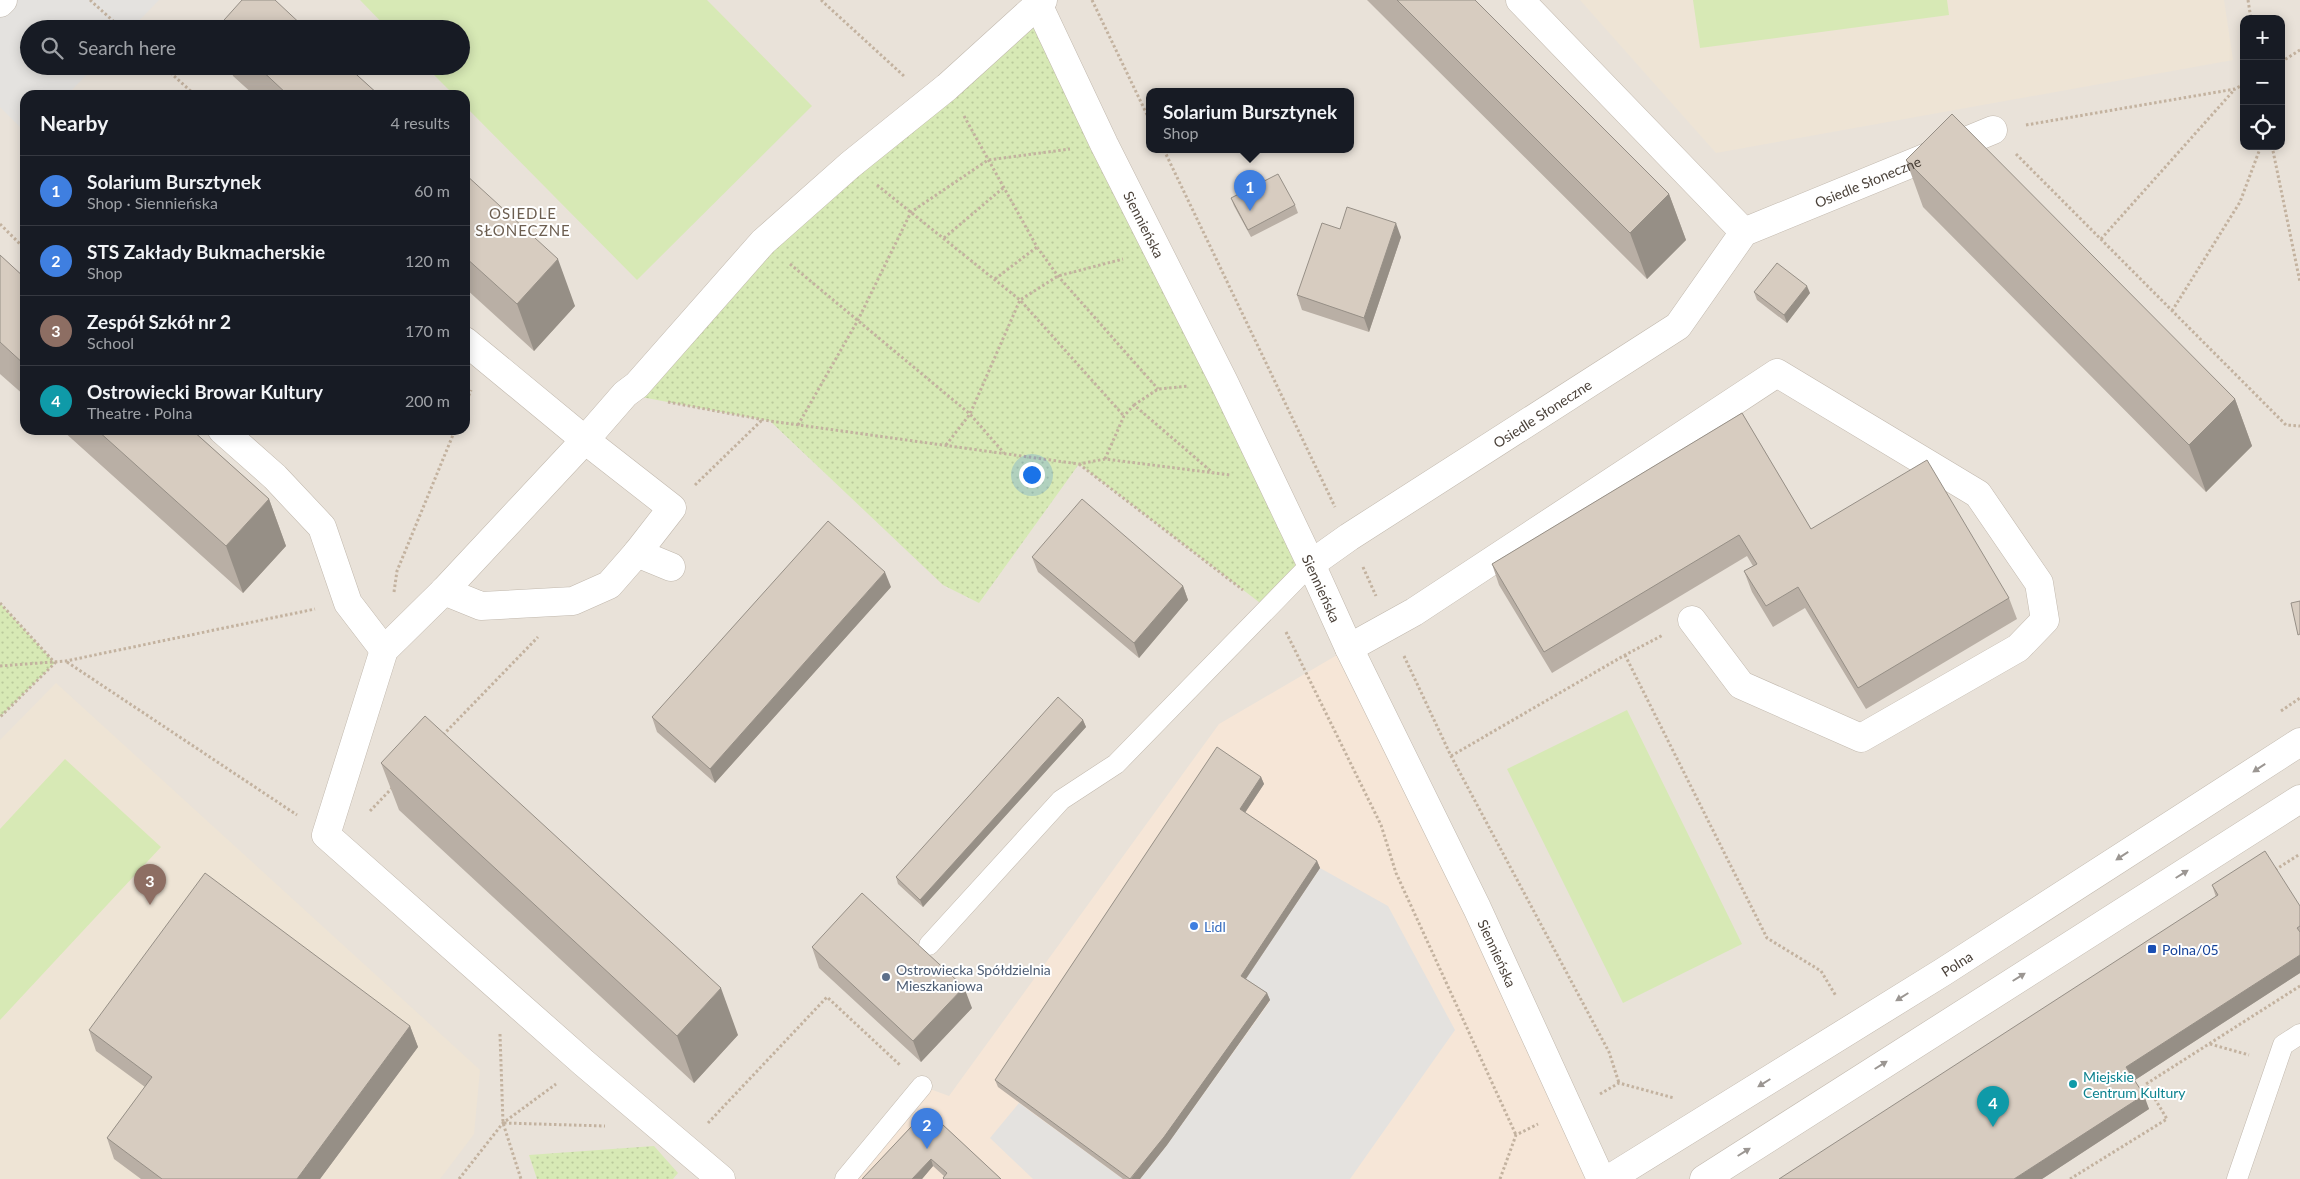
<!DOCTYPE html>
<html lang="en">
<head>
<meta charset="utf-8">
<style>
	body { margin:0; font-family:Lato,sans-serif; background:#242831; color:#f1f3f6 }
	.controls { position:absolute; right:15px; top:15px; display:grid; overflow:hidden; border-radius:10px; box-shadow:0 2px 12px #0003 }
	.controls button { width:45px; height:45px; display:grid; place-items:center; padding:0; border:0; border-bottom:1px solid #363941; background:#171b24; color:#f1f3f6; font:25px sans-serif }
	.you { position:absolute; left:1031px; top:474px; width:18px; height:18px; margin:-12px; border:4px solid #fff; border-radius:50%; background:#1a73e8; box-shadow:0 0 0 8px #1a73e833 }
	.badge { display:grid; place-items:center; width:32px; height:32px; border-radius:50%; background:#f8291f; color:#fff; font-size:16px; font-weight:700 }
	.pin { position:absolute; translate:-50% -41px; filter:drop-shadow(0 1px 2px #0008) }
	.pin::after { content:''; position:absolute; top:26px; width:18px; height:15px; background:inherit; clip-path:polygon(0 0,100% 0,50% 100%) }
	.popup { position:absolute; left:1146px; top:88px; width:208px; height:65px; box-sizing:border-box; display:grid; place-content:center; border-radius:10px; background:#171b24; filter:drop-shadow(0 1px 4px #0005); font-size:16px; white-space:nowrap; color:#9ea1a6 }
	.popup b { font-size:19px; color:#f1f3f6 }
	.popup::after { content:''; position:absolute; left:50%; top:100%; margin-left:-10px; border:10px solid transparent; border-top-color:#171b24 }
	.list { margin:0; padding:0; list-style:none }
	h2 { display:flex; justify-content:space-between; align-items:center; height:65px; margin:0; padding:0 20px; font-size:21px }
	h2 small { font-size:16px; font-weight:400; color:#9ea1a6 }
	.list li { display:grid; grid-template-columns:32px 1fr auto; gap:15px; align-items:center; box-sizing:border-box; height:70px; padding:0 20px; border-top:1px solid #363941 }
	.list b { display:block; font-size:19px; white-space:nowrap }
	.list p { margin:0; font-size:16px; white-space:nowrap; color:#9ea1a6 }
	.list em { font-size:16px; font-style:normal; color:#9ea1a6 }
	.icon { flex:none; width:28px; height:28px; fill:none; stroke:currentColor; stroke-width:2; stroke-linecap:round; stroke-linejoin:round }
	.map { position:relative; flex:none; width:2300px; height:1179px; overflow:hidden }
	.search { position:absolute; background:#171b24; box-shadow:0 2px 12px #0003; left:20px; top:20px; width:450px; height:55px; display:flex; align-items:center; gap:12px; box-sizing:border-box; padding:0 18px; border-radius:28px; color:#9ea1a6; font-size:19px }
	.panel { position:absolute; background:#171b24; box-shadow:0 2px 12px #0003; left:20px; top:90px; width:450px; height:345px; border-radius:15px }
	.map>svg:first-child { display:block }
</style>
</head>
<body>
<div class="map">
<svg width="2300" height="1179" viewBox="0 0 2300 1179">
	<defs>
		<pattern id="park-dots" width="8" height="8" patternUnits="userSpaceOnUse" patternTransform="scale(1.25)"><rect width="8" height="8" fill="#d7e9b5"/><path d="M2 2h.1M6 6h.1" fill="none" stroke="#bac99c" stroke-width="1.8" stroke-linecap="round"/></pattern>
	</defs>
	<rect width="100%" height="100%" fill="#f5f1eb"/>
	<path fill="#e9e2d9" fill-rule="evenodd" d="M0,0h2300v1179h-2300zM2244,19h37v127h-37zM29,29h432v37h-432zM1150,92h200v58h-200zM25,95h440v335h-440z"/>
	<path fill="#f6e6d7" d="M1349,648l252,531h-756l77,-93 27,10 270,-372z"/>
	<path fill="#eee4d5" d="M1580,0h644l9,60 -517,93z
		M56,683l424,387 -6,64 -34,45h-440v-439z"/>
	<path fill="#d7e9b5" d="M360,0h347l105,106 -175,174 -172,-174v-11h-11l-29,-29h36v-37h-73z
		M1693,0h254l2,15 -249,33z
		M1627,710l115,234 -119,59 -116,-234z
		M65,759l96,88 -161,173v-191z"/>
	<path fill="url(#park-dots)" d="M1039,5l272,559 -43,45 -189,-145 -100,139 -36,-18 -173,-164 -145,-27 138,-152z
		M0,603l55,60 -55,54z
		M654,1146l24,27 -5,6h-136l-8,-24z"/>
	<path fill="#e4e2df" d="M3,0h156l-28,29h-102v37h66l-28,29h-42v37l-25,-25v-104z
		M1320,868l68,38 67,124 -105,149h-210l27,-34 103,-144 -27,-18z
		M1019,1103l104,76h-90l-43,-41z"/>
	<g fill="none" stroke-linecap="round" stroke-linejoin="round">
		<g stroke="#c1b8ad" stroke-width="21">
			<path id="service" d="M929,945l132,-145 55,-36 195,-200
				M845,1179l77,-93
				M2237,1179l46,-134 17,-11"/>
		</g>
		<g stroke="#c1b8ad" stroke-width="29">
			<g id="minor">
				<path id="s1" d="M1036,0l68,144 120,238 87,182 38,84 128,260 124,271"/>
				<path d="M1520,0l224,232"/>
				<path d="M0,3l3,-3"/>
				<path d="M222,430l53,47 47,50 26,76 36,47"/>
				<path d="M637,553l34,14"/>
				<path id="s2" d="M1311,564l38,-27 329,-211 66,-94 249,-102"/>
				<path d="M444,591l37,15 92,-5 36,-16 28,-32 35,-45 -87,-68 -120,-99"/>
				<path d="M1349,648l65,-36 363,-239 201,121 61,89 6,37 -27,28 -157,90 -120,-53 -49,-65"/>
				<path d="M721,1179l-137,-116 -258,-228 58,-185 60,-59 141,-151 40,-46 12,-9 126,-143 87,-77 97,-78 96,-87"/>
			</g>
		</g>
		<g stroke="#c1b8ad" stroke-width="29">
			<g id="tertiary">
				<path id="s3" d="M1609,1179l334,-207 357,-230"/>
				<path d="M1704,1179l596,-380"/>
			</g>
		</g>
		<path stroke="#c3b29f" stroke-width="3" stroke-dasharray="2.5 2.5" stroke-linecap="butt" d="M90,0l32,29
			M821,0l84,77
			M1092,0l58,121
			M2248,0l3,19
			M2281,62l19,-12
			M163,66l32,29
			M964,116l73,131 21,29 100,113
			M2026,125l209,-36 9,-5
			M2272,146l28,136
			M1164,150l171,357
			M2016,154l270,271 14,1
			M877,185l143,115 104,116
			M0,224l25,25
			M944,238l59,-50
			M2101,239l134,-150
			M790,264l180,150 34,39
			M995,279l42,-32
			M2172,311l68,-109 21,-56
			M668,402l102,19 309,43 26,-5 125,16
			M465,405l6,-15
			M1134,405l24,-16 31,-3
			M798,425l60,-105 53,-108 77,-52 82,-11
			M946,445l24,-31 50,-114 38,-24 65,-17
			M1105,459l19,-43 10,-11 79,68
			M1079,464l164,126
			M695,485l67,-65
			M1363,567l13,29
			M394,592l3,-21 58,-141
			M0,603l55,60 -55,54
			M1286,632l95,193 15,48 120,262
			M1625,655l142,283 54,33 15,25
			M1404,656l47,100 158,296 10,31
			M67,662l230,153
			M0,666l66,-5 249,-52
			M2281,711l19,-13
			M443,735l95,-98
			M1451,756l174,-101 38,-20
			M370,811l24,-25
			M2275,870l25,-16
			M500,1034l3,89 18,56
			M2210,1044l39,11
			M1600,1094l19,-11 55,15
			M504,1123l101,3
			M708,1123l119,-126 74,69
			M459,1179l44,-56 53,-39
			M1500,1179l16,-44 22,-11
			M2070,1179l97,-60 -21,-35 154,-98"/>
		<use href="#service" stroke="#fff" stroke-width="20"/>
		<use href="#minor" stroke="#fff" stroke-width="28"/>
		<use href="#tertiary" stroke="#fff" stroke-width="28"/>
	</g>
	<path fill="#b9afa5" d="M1367,0h108l194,194 17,46 -39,39z
		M230,66h117l32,29h-125l-21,-19z
		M1906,160l329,239 17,47 -46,46 -283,-285z
		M465,174l110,132 -41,45 -69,-63z
		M1231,198l64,7 3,8 -47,24 -17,-31z
		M1340,229l61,8 -32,95 -67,-22 -5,-15z
		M0,255l25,23v118l-25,-22z
		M1754,292l56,1 -23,30 -30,-23z
		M1742,413l69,116 198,69 8,21 -151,90 -61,-101 -32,19 -21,-35 -8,-21 9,-5 -6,-10 -195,117 -53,-88 -7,-21z
		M62,430h130l77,69 17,47 -43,47z
		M1032,557l151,29 5,14 -49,58 -101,-86z
		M891,587l-176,196 -58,-51 -5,-15z
		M1083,720l3,7 -163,180 -25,-23 -2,-7z
		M381,763l357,272 -44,48 -295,-273z
		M1261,777l3,7 -19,29 72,48 3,7 -74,111 21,14 3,7 -103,145 -27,34h-17l-125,-92 -3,-7z
		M2212,885l88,21v67l-165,107 14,29 -107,70 174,-282z
		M812,947l160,61 -51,54 -102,-94z
		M410,1026l8,21 -98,132h-179l-27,-20 -7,-21 38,-51 -49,-36 -7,-21z
		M927,1110l74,69h-58v-1l1,-2 -11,-10 -11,13h-60z"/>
	<path fill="#968f86" d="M1669,194l17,46 -39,39 -17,-46z
		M1396,223l5,14 -32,95 -5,-14z
		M558,259l17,47 -41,45 -17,-47z
		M1807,286l3,7 -23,30 -3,-8z
		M2235,399l17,47 -46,46 -17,-47z
		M269,499l17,47 -43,47 -17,-47z
		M885,572l6,15 -176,196 -5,-14z
		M1183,586l5,14 -49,58 -5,-15z
		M1083,720l3,7 -163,180 -3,-7z
		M1261,777l3,7 -22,33 -2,-8z
		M1317,861l3,7 -77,115 -2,-7z
		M2300,955v18l-168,109 -6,-15z
		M964,987l8,21 -51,54 -8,-21z
		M721,988l17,47 -44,48 -17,-47z
		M1267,993l3,7 -103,145 -27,34h-9z
		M410,1026l8,21 -98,132h-23z
		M2144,1095l5,14 -107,70h-28z
		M931,1159l2,7 -11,13h-10z"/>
	<path fill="#d7ccc0" stroke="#968f86" d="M242,0h33l31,29h-90z
		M1397,0h78l194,194 -39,39z
		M257,66h90l32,29h-91z
		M1952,114l283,285 -46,46 -283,-285z
		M465,174l93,85 -41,45 -52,-47z
		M1278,174l17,31 -47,25 -17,-32z
		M1347,207l49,16 -32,95 -67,-23 25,-72 18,6z
		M0,255l25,23v87l-25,-23z
		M1777,263l30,23 -23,29 -30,-23z
		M1742,413l69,116 116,-69 82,138 -151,90 -60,-101 -32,19 -22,-35 13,-7 -18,-29 -195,117 -52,-88z
		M97,430h95l77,69 -43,47z
		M1082,499l101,87 -49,57 -102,-86z
		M828,521l57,51 -175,197 -58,-52z
		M2300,601v33l-2,1 -7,-32z
		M1058,697l25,23 -163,180 -24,-23z
		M425,716l296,272 -44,48 -296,-273z
		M1217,747l44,30 -21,32 77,52 -76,115 26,17 -103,144 -34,42 -135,-99z
		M2265,851l35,55v20l-3,2 3,4v23l-174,112 18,28 -130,84h-235l439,-284 -6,-10z
		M205,873l205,153 -113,153h-135l-55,-41 45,-61 -63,-47z
		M862,893l102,94 -51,54 -101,-94z
		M927,1110l74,69h-57l-1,-1 4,-5 -16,-14 -19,20h-50z"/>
	<defs><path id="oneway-solid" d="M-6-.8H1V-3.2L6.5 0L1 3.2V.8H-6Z" transform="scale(1.25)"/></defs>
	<g fill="#9b9692">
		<use href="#oneway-solid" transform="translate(2259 768) rotate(147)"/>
		<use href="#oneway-solid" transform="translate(2122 856) rotate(147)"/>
		<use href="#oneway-solid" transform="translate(2182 874) rotate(-32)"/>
		<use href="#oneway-solid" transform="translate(2019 977) rotate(-32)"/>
		<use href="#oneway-solid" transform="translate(1902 997) rotate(148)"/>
		<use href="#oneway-solid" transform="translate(1881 1065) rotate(-32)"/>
		<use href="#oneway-solid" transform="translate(1764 1083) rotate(148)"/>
		<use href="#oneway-solid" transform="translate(1744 1152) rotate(-32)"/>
	</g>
	<circle fill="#3f7fe0" stroke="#fff" stroke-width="2" cx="1194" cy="926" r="5"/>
	<rect fill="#1a4fb4" stroke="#fff" stroke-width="2" x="2147" y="944" width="10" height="10" rx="2.5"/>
	<circle fill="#5c6f8a" stroke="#fff" stroke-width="2" cx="886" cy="977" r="5"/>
	<circle fill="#0f9aa8" stroke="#fff" stroke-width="2" cx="2073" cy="1084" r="5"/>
	<g text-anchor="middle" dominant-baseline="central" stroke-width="4" stroke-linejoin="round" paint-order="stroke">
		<g font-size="14" fill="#4a4139" stroke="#fff">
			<text stroke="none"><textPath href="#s2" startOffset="686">Osiedle Słoneczne</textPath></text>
			<text stroke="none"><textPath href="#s1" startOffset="249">Siennieńska</textPath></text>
			<text stroke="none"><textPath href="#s2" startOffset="276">Osiedle Słoneczne</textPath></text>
			<text stroke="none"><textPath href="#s1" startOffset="654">Siennieńska</textPath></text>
			<text stroke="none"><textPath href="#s1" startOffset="1059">Siennieńska</textPath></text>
			<text stroke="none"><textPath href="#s3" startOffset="409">Polna</textPath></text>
		</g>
		<g font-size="14" fill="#366cbe" stroke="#fff" text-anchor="start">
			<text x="1204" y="926">Lidl</text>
		</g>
		<g font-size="14" fill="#164399" stroke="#fff" text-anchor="start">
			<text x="2162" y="949">Polna/05</text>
		</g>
		<g font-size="14" fill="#4e5e75" stroke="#fff" text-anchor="start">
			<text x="896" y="969">Ostrowiecka Spółdzielnia<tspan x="896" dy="16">Mieszkaniowa</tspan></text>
		</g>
		<g font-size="14" fill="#0d838f" stroke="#fff" text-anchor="start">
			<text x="2083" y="1076">Miejskie<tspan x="2083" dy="16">Centrum Kultury</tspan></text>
		</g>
		<g font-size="15" letter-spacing="1" fill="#6c5e50" stroke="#fff">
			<text x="523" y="213">OSIEDLE<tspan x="523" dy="17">SŁONECZNE</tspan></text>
		</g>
	</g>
</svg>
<div class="controls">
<button>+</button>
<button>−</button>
<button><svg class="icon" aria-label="locate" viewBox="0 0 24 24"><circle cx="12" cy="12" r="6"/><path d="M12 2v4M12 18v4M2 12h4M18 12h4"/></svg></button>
</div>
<div class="you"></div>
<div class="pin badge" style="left:1250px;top:211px;background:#3f7fe0">1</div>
<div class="popup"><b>Solarium Bursztynek</b>Shop</div>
<div class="pin badge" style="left:927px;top:1149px;background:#3f7fe0">2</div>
<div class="pin badge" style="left:150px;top:905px;background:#8d6e63">3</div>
<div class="pin badge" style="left:1993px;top:1127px;background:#0f9aa8">4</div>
<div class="search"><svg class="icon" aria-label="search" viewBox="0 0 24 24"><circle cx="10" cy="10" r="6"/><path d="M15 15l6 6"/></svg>Search here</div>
<section class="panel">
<h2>Nearby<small>4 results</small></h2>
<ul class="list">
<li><span class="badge" style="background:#3f7fe0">1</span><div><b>Solarium Bursztynek</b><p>Shop · Siennieńska</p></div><em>60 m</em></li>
<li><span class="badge" style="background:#3f7fe0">2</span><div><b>STS Zakłady Bukmacherskie</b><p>Shop</p></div><em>120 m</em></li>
<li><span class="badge" style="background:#8d6e63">3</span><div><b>Zespół Szkół nr 2</b><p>School</p></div><em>170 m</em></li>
<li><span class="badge" style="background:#0f9aa8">4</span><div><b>Ostrowiecki Browar Kultury</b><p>Theatre · Polna</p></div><em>200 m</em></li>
</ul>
</section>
</div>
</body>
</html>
